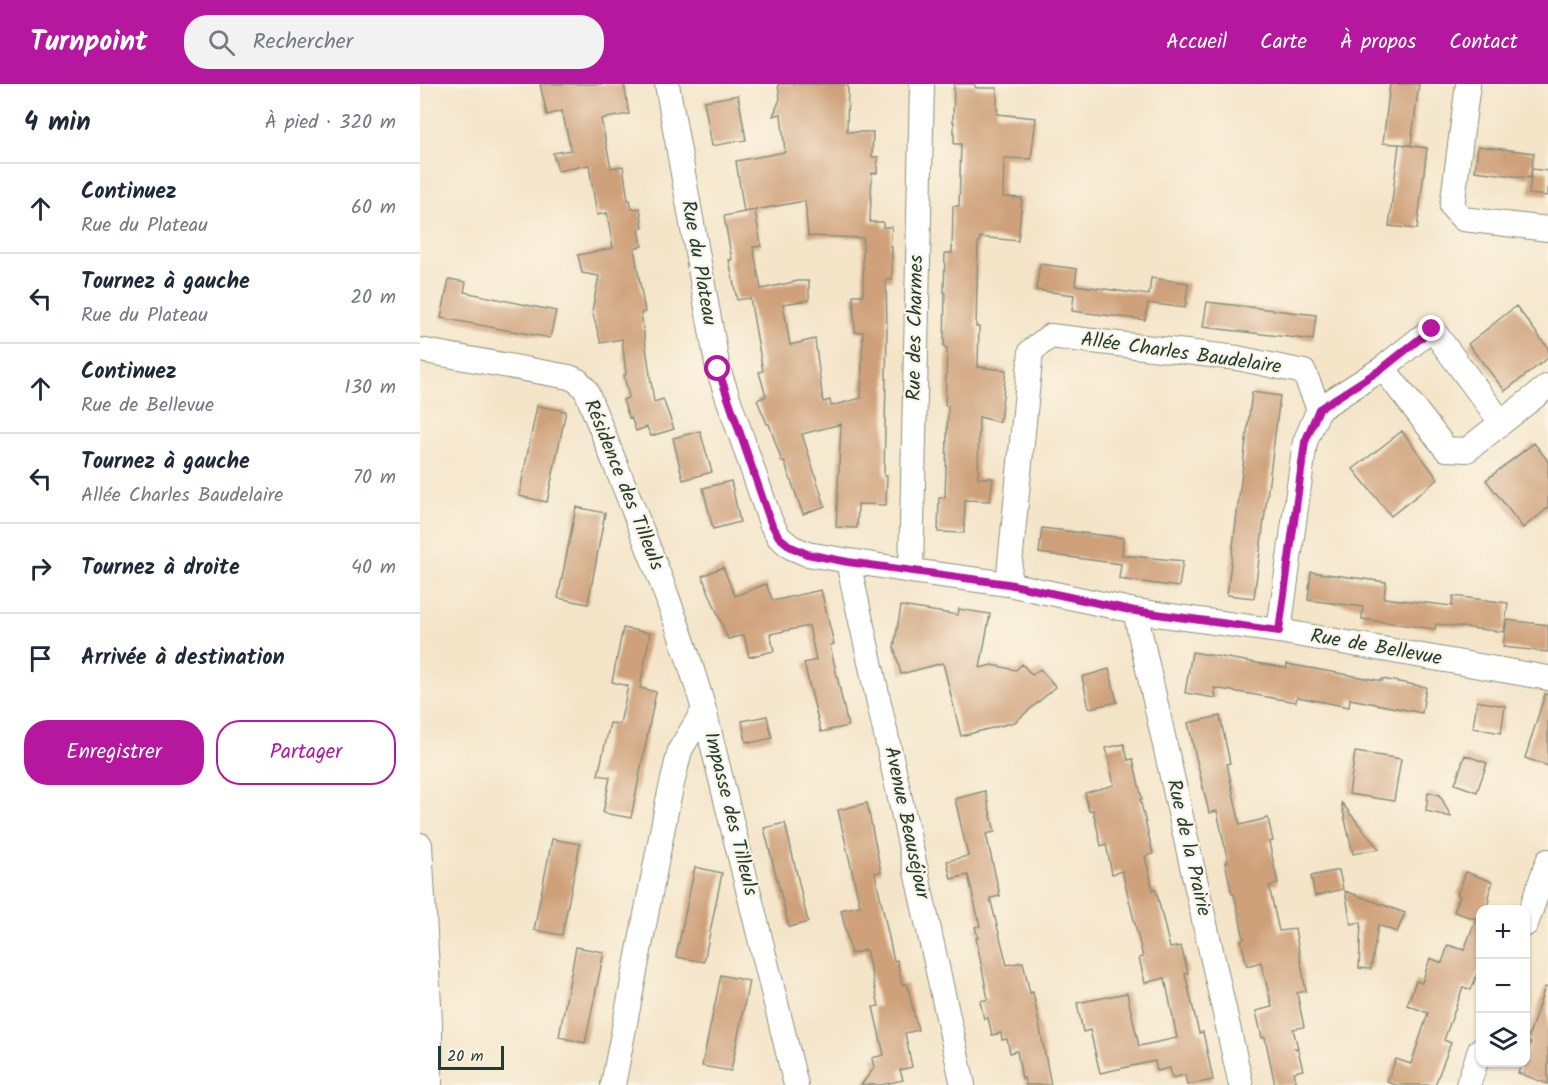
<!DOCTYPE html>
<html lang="fr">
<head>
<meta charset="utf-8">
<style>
	body { margin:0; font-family:Kalam,sans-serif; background:#f2f2f3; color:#1f2937 }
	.controls { position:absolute; right:18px; bottom:18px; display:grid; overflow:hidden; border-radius:12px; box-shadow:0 2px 4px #0004 }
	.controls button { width:54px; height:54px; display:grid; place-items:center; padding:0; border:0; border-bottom:2px solid #e0e1e3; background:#fff; color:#1f2937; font:30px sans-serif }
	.scale { position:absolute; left:18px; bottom:15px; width:66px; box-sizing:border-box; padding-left:6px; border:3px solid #1f3d34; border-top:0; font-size:16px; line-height:21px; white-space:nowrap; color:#1f3d34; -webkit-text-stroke:4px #fcf5e5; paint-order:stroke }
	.stop { position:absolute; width:18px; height:18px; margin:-14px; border:4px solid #b5179e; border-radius:50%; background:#fff }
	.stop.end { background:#b5179e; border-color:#fff; box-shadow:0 2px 6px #0008 }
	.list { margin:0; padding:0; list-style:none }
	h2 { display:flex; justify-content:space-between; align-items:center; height:78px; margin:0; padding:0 24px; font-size:26px }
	h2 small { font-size:20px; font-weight:400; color:#747a83 }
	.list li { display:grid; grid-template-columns:39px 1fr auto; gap:18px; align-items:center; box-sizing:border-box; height:90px; padding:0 24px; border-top:2px solid #e0e1e3 }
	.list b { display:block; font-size:22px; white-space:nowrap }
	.list p { margin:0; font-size:20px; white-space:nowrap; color:#747a83 }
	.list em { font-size:20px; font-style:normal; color:#747a83 }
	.actions { display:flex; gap:12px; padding:18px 24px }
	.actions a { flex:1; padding:14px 0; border:2px solid #b5179e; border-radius:24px; text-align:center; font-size:21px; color:#b5179e }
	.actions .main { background:#b5179e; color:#fff }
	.icon { flex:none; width:33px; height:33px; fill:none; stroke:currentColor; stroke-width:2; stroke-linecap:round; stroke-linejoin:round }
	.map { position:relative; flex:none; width:1128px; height:1001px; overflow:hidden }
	header { display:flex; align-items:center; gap:36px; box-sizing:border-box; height:84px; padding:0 30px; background:#b5179e; color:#fff }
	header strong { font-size:28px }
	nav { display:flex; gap:33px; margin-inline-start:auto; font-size:21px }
	.search { width:420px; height:54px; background:#f2f2f3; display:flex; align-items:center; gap:15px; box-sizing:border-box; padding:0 21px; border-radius:24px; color:#747a83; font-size:22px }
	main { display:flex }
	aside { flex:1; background:#fff }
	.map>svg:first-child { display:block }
</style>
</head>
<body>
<header>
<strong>Turnpoint</strong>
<div class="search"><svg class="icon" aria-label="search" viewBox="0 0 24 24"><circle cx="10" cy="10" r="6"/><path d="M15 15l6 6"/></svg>Rechercher</div>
<nav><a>Accueil</a><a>Carte</a><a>À propos</a><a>Contact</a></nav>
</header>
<main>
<aside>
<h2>4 min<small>À pied · 320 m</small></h2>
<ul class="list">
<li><svg class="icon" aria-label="ahead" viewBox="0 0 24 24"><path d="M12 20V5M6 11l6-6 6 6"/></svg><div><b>Continuez</b><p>Rue du Plateau</p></div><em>60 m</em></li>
<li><svg class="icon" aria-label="left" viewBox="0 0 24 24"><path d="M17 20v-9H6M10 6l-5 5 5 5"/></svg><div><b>Tournez à gauche</b><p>Rue du Plateau</p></div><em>20 m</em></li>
<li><svg class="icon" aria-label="ahead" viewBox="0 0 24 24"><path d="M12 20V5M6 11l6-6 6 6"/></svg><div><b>Continuez</b><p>Rue de Bellevue</p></div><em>130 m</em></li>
<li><svg class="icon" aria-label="left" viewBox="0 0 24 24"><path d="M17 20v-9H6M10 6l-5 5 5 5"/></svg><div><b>Tournez à gauche</b><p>Allée Charles Baudelaire</p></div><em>70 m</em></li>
<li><svg class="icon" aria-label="right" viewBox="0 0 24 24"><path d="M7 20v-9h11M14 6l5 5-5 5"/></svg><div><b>Tournez à droite</b></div><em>40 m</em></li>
<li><svg class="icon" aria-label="arrive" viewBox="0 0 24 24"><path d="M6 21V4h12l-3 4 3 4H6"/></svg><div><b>Arrivée à destination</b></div></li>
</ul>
<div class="actions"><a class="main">Enregistrer</a><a>Partager</a></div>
</aside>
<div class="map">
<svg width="1128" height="1001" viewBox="0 0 1128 1001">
	<rect width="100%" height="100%" fill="#fcf5e5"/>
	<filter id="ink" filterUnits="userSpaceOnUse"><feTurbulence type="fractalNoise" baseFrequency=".0167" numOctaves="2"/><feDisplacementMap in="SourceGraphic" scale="12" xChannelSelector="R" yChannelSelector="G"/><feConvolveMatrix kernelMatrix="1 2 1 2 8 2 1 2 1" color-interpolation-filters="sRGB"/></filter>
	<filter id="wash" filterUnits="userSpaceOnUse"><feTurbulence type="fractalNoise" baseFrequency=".008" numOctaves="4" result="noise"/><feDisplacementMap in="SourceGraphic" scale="24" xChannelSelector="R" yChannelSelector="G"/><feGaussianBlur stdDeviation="1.35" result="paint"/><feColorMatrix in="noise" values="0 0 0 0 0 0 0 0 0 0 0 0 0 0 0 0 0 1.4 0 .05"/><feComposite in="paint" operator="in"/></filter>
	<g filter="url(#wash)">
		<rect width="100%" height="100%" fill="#f4e5c9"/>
		<g id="blocks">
			<path fill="#cfa17a" d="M120,0h84l5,30 -28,5 10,49 12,-2 5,34h2l2,9 8,-1 3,20 -4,1 3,17 -8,2 11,64 -4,1 13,89 9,-3 11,30 -23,7 -4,-9 -11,4 -5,-14 -2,1 -6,-18 6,-3 -5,-22 2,-1 -4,-35 -21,4 -9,-32 7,-35 -17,-3 -4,-18 35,-7 -6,-35 -10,2 -8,-50 -31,6 -5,-18 18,-3 -9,-39 -15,4z
				M358,0h70l-1,48h26l-1,25h6l-1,16h-5l-2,49h13v5h9l-2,20h2v33h-6l1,49 -3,147h3l-1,29 -28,-1 -1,24 -21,-1 5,-103 -39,10 23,72 -22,8 -19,-53 -2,1 -13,-38h-2l-10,-24 9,-4 -7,-24 4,-1 -13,-73 -13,2 -8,-40h3l-8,-44 31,-6 6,36 -8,1 8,42 37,-8h11v19l-26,4 7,41 25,-6 8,63 7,-2 1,6 30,-8 2,-66h-8l-2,-37h10v-57l-55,-2 -3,-35 -61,11 -8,-51 49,-9 -4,-38 -8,2 7,-17z
				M534,0h20l2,4h21v26l39,4 -5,41 -27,-1 -1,39 19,1 -4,43 -38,-4v5h-2l-2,85h3l-1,40 28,3 -6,52 -21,-5 -1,61h15l-3,23 -25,-1 -1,33 -26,-1 1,-34h6l3,-92h-3l2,-58 -3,-1 1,-55h-1l1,-39h7l1,-47h6l2,-62h-7v-22h-1z
				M970,0h29l-8,61 -28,-2z
				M318,11l8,45 -34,6 -8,-45z
				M979,60l28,4 -10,81 -28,-3z
				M1058,62l56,7 -4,25 -55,-7z
				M1112,85l16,2v25l-19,-2z
				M620,180l37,5 -2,16 74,10 2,-17 37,5 -3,25 -37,-5 -3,17 -73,-9 2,-16 -38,-5z
				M29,195l17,3 -2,10 92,19 -6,27 -109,-20z
				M787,218l109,13 -3,25 -110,-13z
				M1096,222l32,42v10l-43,33 -37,-47z
				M832,308l28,4 -26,202 -27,-3z
				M117,322l29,5 -19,91 -28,-6z
				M280,347l12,41 -29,8 -10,-42z
				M982,347l36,48 -47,37 -38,-47z
				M1114,359l14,18v47l-25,20 -37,-48z
				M311,397l9,41 -27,7 -10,-41z
				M156,423l29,6 -17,91 -30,-6z
				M622,444l81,10 -1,17 61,6 -4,26 -60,-8 2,-15 -82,-11z
				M303,483l12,29 31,-12 7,17 48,-11 13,54 -4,1 18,81 -27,6 -17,-69 12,-3 -7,-34 -39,8 4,17 -25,6 -5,-22 -16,4 -26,-63z
				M891,488l75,10 -2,16 68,8 1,-10 55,7 -4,29 -68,-8 -1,5 -73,-10 1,-12 -55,-7z
				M481,522l57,9 1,-6 31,5 -10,54 12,-3 24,5 6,-6 10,11 8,-6 16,18 -41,35 -54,14 -18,-73 -42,11 -7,-27z
				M1087,536l41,5v27l-45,-5z
				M203,544l27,5 -10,55 16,4 -25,126 -28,-5 7,-36 -12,-2 12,-52 10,1 8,-38 -16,-4z
				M772,568l95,16v-4l95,17v-2l44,8 -4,26 -72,-14 -1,8 -52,-10 -1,5 -82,-14 2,10 -31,-5z
				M689,585l8,33 -28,6 -7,-31z
				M1125,610l3,1v71l-23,-8z
				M1057,617l28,5 -4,27 -28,-5z
				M347,632l5,22 -22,5v-2l-4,1 -4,-21z
				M800,632l10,47 -3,1 13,61 28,-7 5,23 -4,1 9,42 -9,2 10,45 16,-2 11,62 -9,2 7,34 -11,2 5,19h-3l3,2 5,20 -9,2 3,13h-22l-10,-48 -3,1 -6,-27 16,-4 -11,-45 -14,4 -6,-26 3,-1 -5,-24 -5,-21h-2l-7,-32h3l-11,-51 -8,2 -21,-90z
				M704,660l4,16 5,-1 9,40h-2l13,55 -8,2 8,34h3l14,58 11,-2 7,27 -3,1 14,59 4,-1 10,48 -26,5 -2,-10 -13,3 -2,-10 -13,3 -2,-10 -55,12 -10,-43 -7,2 -6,-29 50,-10 12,53 38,-8 -12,-60 -20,5 -6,-25 4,-1 -21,-86 -10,3 -6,-30 -5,2 -8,-36 -4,1 -4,-18 29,-8 -8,-37z
				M935,668l46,7 -7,42 -45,-7z
				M1045,671l22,8 -10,29 -22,-8z
				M565,707l10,41 -9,2 14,62 -10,2 17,67 16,-3 7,31 3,-1 18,93h-25l-2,-7 -2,1 -5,-28 -7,2 -3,-14 -5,1 -1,-7 -9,2 -4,-17 -4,1 -4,-18 8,-2 -12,-61h2l-3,-11 5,-1 -12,-51 -17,4 -4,-18 21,-5 -13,-57z
				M1008,708l12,3 11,22 -25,-6z
				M921,718l23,29 15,18 -26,5z
				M447,719l14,69 -6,1 19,88 3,-1 5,25 5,-1 11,46 -13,3 7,34 -12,3 3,10 -22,5h-20l13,-17 -2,-10 12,-3 -11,-48 6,-1 -13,-56 -15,4 -10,-44 19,-4 -22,-96z
				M365,739l23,99 -19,5 -25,-99z
				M132,755l28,5 -18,91 -28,-5z
				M275,783l27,6 -18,89 -28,-5z
				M919,786l4,19 -28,7 -4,-20z
				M1046,788l27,10 -5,14 1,5 -3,8h-6v57l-9,24 -8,-3 -19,53 7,3 -16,42h-39l-9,-3 9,-23 15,5 17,-51 -21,-8 9,-24 6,2 8,-25 12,5 6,-18 16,5 12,-31 -22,-7 6,-16 -3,-1z
				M925,807l60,22 -8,19 -19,-7 -7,44 -12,-1 2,-46 -10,2z
				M156,863l28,5 -19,91 -26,-6z
				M301,891l28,6 -18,90 -29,-5z
				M1125,903l3,1v96l-30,-11 4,-11h4v-7l5,-12 -4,-2z"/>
		</g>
	</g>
	<g filter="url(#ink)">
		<use href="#blocks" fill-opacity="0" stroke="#8a917e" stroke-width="1.5"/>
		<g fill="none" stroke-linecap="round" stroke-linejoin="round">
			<g stroke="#8a917e" stroke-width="26">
				<path id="minor" d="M247,0l51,285 53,154 8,14 12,10 16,7 104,17 97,13 127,27 144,20 269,47
					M1048,0l-16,123 11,12 85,10
					M0,266l149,27 9,4 8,9c41,106 87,210 118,320l92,375
					M963,284l63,81 21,1 81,-64
					M899,325l64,-41 49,-39 69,93
					M428,478l115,523
					M491,487l11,-487
					M588,500l23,-233 19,-15 187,22 67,14 15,37 -14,33 -26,189
					M715,527l106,474
					M0,761l10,178v62
					M1106,840l22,-63
					M193,1001l55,-284 12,-51 24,-40
					M1048,1001l12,-35"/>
			</g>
			<use href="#minor" stroke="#fff" stroke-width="24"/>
		</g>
	</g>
	<g fill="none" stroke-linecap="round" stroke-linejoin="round" filter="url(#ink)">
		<path stroke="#b5179e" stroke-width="8" d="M298,285l53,154 8,14 12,10 16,7 41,8 160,22 127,27 144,20 26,-189 14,-33 64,-41 49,-39"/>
	</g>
	<g text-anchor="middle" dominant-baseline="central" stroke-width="4.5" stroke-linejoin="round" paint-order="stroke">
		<g font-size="20" fill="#1f3d34" stroke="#fcf5e5">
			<text transform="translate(278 179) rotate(80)">Rue du Plateau</text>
			<text transform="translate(496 244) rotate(-89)">Rue des Charmes</text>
			<text transform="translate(761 270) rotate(8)">Allée Charles Baudelaire</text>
			<text transform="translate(203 401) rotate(68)">Résidence des Tilleuls</text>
			<text transform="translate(956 564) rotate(10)">Rue de Bellevue</text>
			<text transform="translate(310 730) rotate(76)">Impasse des Tilleuls</text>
			<text transform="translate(486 739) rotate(78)">Avenue Beauséjour</text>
			<text transform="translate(768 764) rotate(77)">Rue de la Prairie</text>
		</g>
	</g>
</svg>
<div class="controls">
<button>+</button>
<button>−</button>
<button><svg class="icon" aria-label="layers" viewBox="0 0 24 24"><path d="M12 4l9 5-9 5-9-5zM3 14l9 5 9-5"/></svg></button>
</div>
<div class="scale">20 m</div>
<div class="stop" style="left:298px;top:285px"></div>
<div class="stop end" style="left:1012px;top:245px"></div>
</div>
</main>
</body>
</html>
